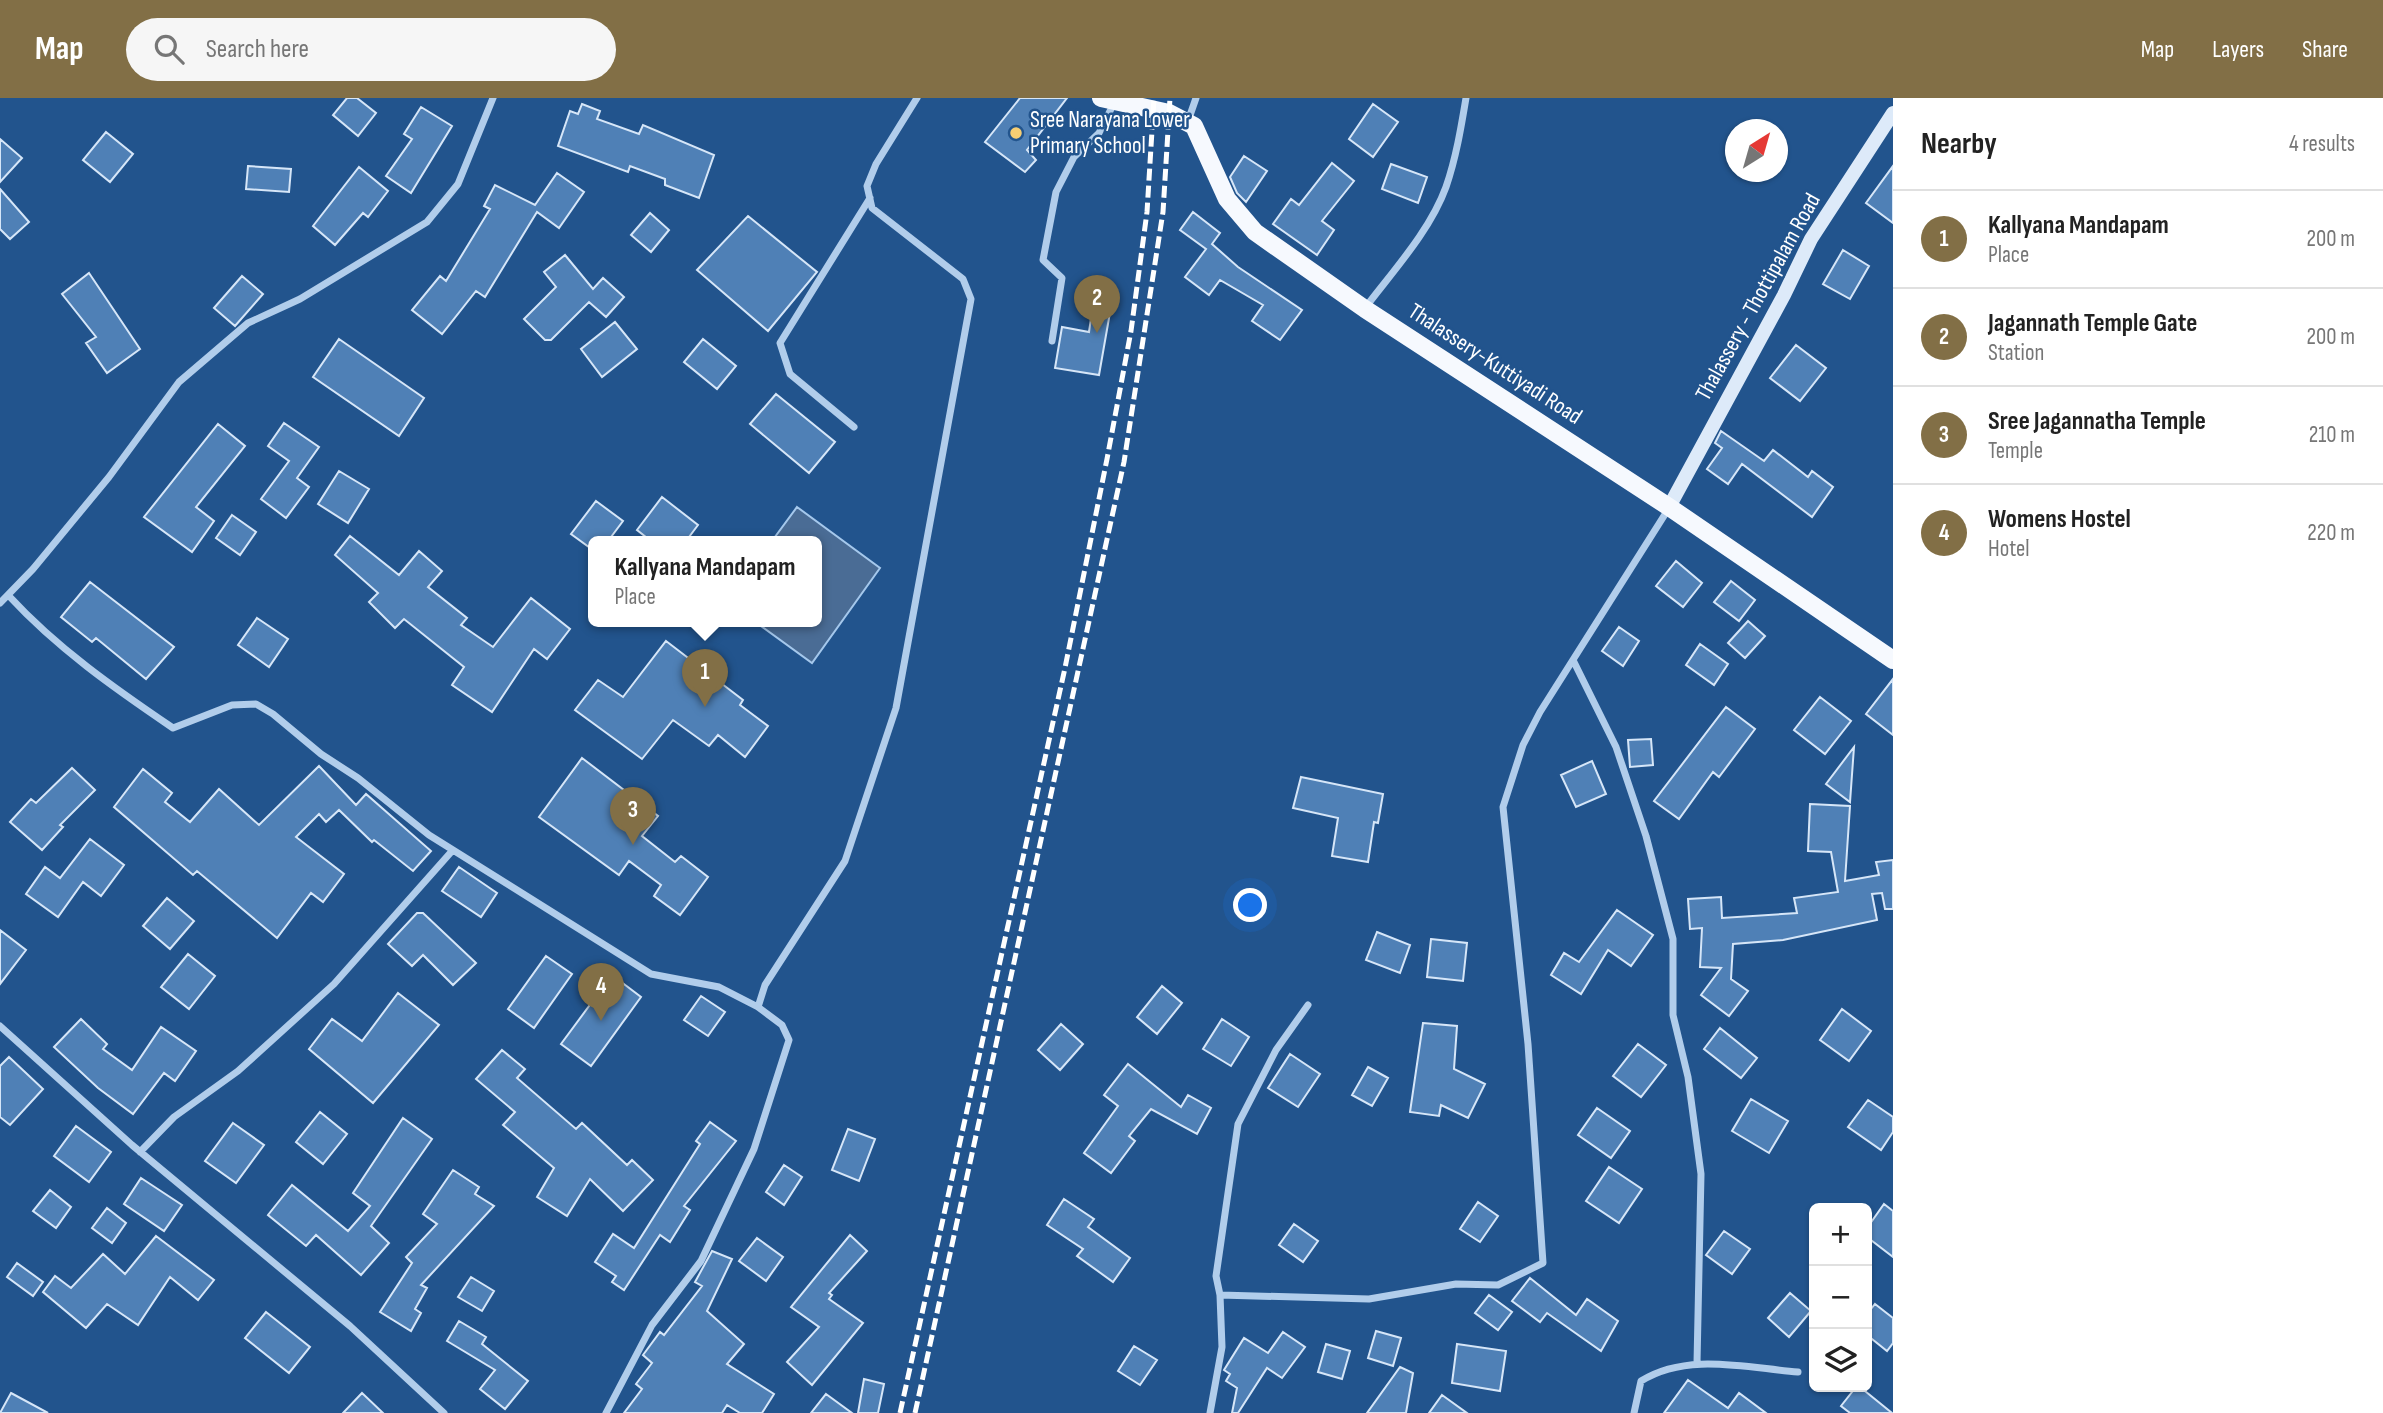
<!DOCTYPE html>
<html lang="en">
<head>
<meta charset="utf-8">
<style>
	body { margin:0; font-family:"Sofia Sans Condensed",sans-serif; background:#f6f6f6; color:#222 }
	.controls { position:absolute; right:21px; bottom:21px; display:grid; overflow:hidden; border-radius:10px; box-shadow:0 2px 5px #0004 }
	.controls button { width:63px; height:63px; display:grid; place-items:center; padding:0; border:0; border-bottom:2px solid #e0e0e0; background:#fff; color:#222; font:35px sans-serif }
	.compass { position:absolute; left:1725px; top:21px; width:63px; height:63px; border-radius:50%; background:#fff; box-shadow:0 2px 5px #0004; rotate:37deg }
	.you { position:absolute; left:1251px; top:808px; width:24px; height:24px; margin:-18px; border:5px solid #fff; border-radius:50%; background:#1a73e8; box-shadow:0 0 0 10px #1a73e833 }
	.badge { display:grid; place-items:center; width:46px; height:46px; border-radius:50%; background:#826f46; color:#fff; font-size:23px; font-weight:700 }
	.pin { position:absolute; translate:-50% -58px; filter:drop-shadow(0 2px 4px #0008) }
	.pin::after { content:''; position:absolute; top:37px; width:24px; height:21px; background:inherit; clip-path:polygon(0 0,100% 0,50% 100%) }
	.popup { position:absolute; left:588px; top:438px; width:234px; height:91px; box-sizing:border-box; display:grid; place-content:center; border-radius:10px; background:#fff; filter:drop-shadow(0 2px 5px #0005); font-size:23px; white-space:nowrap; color:#767676 }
	.popup b { font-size:26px; color:#222 }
	.popup::after { content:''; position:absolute; left:50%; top:100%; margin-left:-14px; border:14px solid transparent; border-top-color:#fff }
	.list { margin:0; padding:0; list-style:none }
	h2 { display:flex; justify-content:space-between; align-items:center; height:91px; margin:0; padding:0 28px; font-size:30px }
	h2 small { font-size:23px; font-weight:400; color:#767676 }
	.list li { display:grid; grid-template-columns:46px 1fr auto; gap:21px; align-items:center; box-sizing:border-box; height:98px; padding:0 28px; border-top:2px solid #e0e0e0 }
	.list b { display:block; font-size:26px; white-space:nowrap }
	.list p { margin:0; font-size:23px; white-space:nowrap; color:#767676 }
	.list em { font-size:23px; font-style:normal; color:#767676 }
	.icon { flex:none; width:38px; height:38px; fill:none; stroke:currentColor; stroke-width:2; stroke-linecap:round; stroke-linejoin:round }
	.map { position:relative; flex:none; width:1893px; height:1315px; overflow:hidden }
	header { display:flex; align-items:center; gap:42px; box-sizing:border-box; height:98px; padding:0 35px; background:#826f46; color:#fff }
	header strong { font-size:33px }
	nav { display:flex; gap:38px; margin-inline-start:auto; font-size:24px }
	.search { width:490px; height:63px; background:#f6f6f6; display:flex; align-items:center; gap:18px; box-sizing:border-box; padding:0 24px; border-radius:38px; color:#767676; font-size:26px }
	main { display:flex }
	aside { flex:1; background:#fff }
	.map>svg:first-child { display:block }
</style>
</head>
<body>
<header>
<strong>Map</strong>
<div class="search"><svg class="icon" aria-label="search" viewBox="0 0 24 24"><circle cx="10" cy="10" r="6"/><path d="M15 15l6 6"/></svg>Search here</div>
<nav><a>Map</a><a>Layers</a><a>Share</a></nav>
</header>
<main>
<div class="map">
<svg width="1893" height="1315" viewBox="0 0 1893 1315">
	<rect width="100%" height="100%" fill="#22548d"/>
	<path fill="#4a6c95" stroke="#a5c8ec" stroke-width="2" d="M797,409l83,61 -68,95 -58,-42h63v-80h-45z"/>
	<path fill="#4f80b6" stroke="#d6e6f8" stroke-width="2" d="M347,0h10l19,15 -18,23 -25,-21z
		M1020,0h47l-40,52 9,10 -11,12 -40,-30z
		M582,6l18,7 -3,8 42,15 4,-9 71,30 -15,43 -34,-13v-6l-35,-13 -2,6 -70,-26 12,-35 8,3z
		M1373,6l25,18 -25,35 -24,-18z
		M421,9l31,19 -41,67 -25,-17 26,-37 -8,-5z
		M106,34l27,22 -23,28 -27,-22z
		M0,41l22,19 -22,24z
		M1244,58l23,15 -21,31 -9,-9 -7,-16z
		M1332,65l22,18 -32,40 12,9 -17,25 -44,-31 18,-25 8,6z
		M1391,66l36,13 -9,26 -36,-14z
		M248,68l43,3 -2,23 -43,-3z
		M1893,68v57l-27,-20z
		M359,69l29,24 -20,26 -5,-4 -28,32 -22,-19z
		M557,75l27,19 -25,36 -22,-16 -52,85 -9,-6 -34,43 -30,-24 28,-34 6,5 44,-72 -6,-3 11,-21 40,20z
		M0,91l29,33 -19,17 -10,-10z
		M1193,114l27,21 -8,11 26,23 64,43 -22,30 -28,-19 11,-16 -43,-25 -11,15 -24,-18 21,-28 -26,-19z
		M650,115l19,17 -18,22 -20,-17z
		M748,118l69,56 -49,59 -71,-61z
		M1843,152l26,16 -19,33 -27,-15z
		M565,157l28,34 10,-11 21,19 -18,20 -17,-15 -38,38h-6l-21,-21 32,-32 -12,-15z
		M89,175l51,76 -33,24 -21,-30 10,-6 -34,-43z
		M242,178l21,18 -28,32 -21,-18z
		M1094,200l18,3 -13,74 -44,-7 7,-41 27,5z
		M615,224l22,27 -35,28 -21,-28z
		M339,241l85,59 -25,38 -86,-59z
		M703,241l33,27 -19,23 -33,-27z
		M1796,247l30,23 -26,33 -30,-23z
		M776,296l59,48 -26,31 -59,-49z
		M284,325l35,24 -22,31 12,9 -23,31 -25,-19 28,-38 -21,-15z
		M218,326l27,22 -49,61 18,14 -22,31 -48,-35z
		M1721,333l43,30 9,-11 35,27 4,-6 21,16 -21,30 -70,-53 -14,20 -21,-15 15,-21 -7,-5z
		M339,373l30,18 -21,34 -30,-19z
		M662,399l36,28 -12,16h-35l-14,-11z
		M596,403l27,20 -15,20h-15v9l-22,-16z
		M232,417l24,17 -16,23 -24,-17z
		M350,438l49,39 20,-24 23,20 -14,16 39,31 -6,7 32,22 38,-49 39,31 -23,30 -13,-10 -42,63 -40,-27 12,-18 -60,-48 -9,9 -26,-26 9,-9 -43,-38z
		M1676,463l26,22 -19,24 -27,-21z
		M1731,483l24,19 -16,21 -25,-19z
		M90,484l84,65 -28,32 -50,-41 -4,4 -31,-25z
		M257,520l31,21 -19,28 -31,-22z
		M1748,523l17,15 -20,22 -17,-15z
		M1619,529l20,14 -16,25 -21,-15z
		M666,543l77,59 -3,5 28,21 -23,31 -27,-22 -9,11 -36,-26 -31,39 -67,-49 23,-30 25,17z
		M1700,546l28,20 -14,21 -28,-20z
		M1893,581v56l-27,-21z
		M1820,599l31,24 -26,33 -31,-24z
		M1726,609l29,22 -36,48 -6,-5 -34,47 -25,-18z
		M1651,641l2,26 -23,2 -2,-27z
		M1854,649l-4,55 -24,-18z
		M582,660l76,58 -16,20 33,26 6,-6 27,21 -28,38 -26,-19 7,-11 -32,-24 -10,14 -80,-58z
		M1592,663l14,33 -30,13 -15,-32z
		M319,668l37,39 10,-11 65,57 -18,20 -39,-31 -2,2 -33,-32 -13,12 -7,-8 -23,23 48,37 -21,28 -12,-9 -34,45 -80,-67 -4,4 -79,-68 29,-38 29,24 -7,9 25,20 29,-33 40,36z
		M72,670l23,22 -35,35 3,2 -21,23 -32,-28 21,-23 5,4z
		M1301,679l82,17 -5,29 -4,-1 -6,40 -36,-6 6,-38 -45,-10z
		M1810,706l40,2 -5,75 34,-6 -3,-13 17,-2v49h-8l-3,-16 -10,1 5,26 -94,20 -50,4 -2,35 17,12 -19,25 -28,-21 20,-27 -21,-1 2,-39 -12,1 -2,-30 33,-2 1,21 75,-5 -3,-15 44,-6 -7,-40 -23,-1z
		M90,741l34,26 -23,31 -18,-14 -25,35 -32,-23 19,-27 15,11z
		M459,769l38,26 -16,24 -39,-26z
		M167,800l27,23 -24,28 -27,-23z
		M1617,812l36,25 -22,31 -23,-16 -27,44 -30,-19 13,-22 15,9z
		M417,815h6l53,50 -23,22 -30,-30 -11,11 -24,-22z
		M0,832l26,20 -26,34z
		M1377,834l33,13 -10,28 -34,-13z
		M1431,841l36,4 -4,38 -36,-4z
		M188,856l27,22 -26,33 -28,-22z
		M546,858l26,18 -38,54 -26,-19z
		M612,877l29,22 -50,69 -30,-22z
		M1162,888l20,17 -25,31 -20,-17z
		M398,895l41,32 -66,78 -64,-54 23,-30 30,22z
		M701,898l24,16 -17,24 -24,-16z
		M1842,911l29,22 -22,30 -29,-21z
		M81,921l26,25 -4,5 29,21 29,-43 35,24 -21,30 -11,-8 -31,41 -35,-26 -44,-41z
		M1222,921l27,18 -18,29 -28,-17z
		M1423,925l34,3 -3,43 31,15 -17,34 -27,-13 -2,11 -29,-4z
		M1061,926l22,20 -23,26 -22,-20z
		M1720,930l37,30 -16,20 -37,-29z
		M1638,946l28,21 -25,32 -28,-21z
		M502,952l23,19 -8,9 59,51 6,-6 45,42 5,-5 21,20 -30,31 -33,-32 -23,37 -30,-19 17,-29 -51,-43 12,-13 -39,-33z
		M1290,956l30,20 -22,33 -30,-19z
		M9,959l34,32 -33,36 -10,-8v-51z
		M1128,966l53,43 7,-12 23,13 -14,26 -46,-25 -22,27 6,5 -24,32 -27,-20 34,-47 -14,-11z
		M1368,969l20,11 -16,28 -20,-11z
		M1751,1001l37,22 -19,32 -37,-22z
		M1868,1002l25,17v15l-12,18 -33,-23z
		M1597,1010l33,23 -19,27 -33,-23z
		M320,1014l27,22 -24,30 -27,-22z
		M403,1020l29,21 -61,87 18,17 -28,32 -45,-40 -10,11 -38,-31 24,-30 56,46 22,-25 -17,-13z
		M710,1024l26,19 -52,65 6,4 -20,32 -10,-7 -36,55 -12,-8 4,-6 -21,-14 18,-28 21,14 66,-104 -4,-3z
		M233,1025l31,22 -28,38 -31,-22z
		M76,1028l35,26 -22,30 -35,-26z
		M848,1031l27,10 -16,42 -27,-11z
		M784,1067l18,12 -18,28 -18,-13z
		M1609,1069l33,22 -23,34 -33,-22z
		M453,1072l26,17 -4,7 19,12 -73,79 6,3 -12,21 6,4 -10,18 -31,-19 32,-49 -6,-6 31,-33 -14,-10z
		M141,1080l41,27 -18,26 -40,-27z
		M50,1092l21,17 -15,21 -23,-17z
		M1064,1101l30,20 -6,8 42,31 -17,24 -36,-26 6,-7 -36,-24z
		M1478,1104l20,14 -18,26 -20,-13z
		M1884,1106l9,7v46l-26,-20v-9z
		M107,1110l19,15 -14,20 -20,-15z
		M1294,1126l24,17 -15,21 -24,-17z
		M1724,1133l26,18 -18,25 -26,-19z
		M850,1137l17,16 -38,42 3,2 -3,4 34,24 -51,62 -25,-23 32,-35 -28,-20z
		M156,1138l58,44 -16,20 -28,-23 -32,48 -31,-21 -21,24 -43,-36 12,-16 16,12 32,-34 22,20z
		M757,1140l26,19 -17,24 -27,-20z
		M712,1153l20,8 -25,52 37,33 -17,20 47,30 -12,19h-22l-13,-8 -5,8h-98l18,-24 -6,-5 16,-21 -9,-8 17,-23 4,3 38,-49 -7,-4z
		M17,1165l26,19 -10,14 -26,-19z
		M471,1179l23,14 -12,20 -24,-14z
		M1530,1180l46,37 11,-16 31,22 -17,30 -54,-38 -7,9 -28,-21z
		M1790,1195l21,18 -22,26 -21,-19z
		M1489,1197l23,17 -14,18 -23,-17z
		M1875,1206l18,14v25l-6,8 -20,-16v-21z
		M266,1214l44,35 -21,26 -44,-35z
		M459,1223l27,16 -4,7 46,37 -23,28 -25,-20 15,-19 -48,-29z
		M1376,1233l25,7 -8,28 -25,-8z
		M1283,1234l22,15 -23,31 -15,-10 -29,45h-6l5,-25 -11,-7 4,-7 -6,-4 20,-32 24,15z
		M1326,1246l24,7 -8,28 -24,-7z
		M1457,1246l49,7 -6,40 -48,-8z
		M1134,1248l23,14 -17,25 -22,-14z
		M1400,1269l13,6 -7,40h-39z
		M864,1281l20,5 -6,29h-20z
		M1688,1282l40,28 11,-15 27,20h-102z
		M1856,1289h4l32,26h-42l-9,-7z
		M11,1295l37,20h-48z
		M362,1295l21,20h-40z
		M826,1296l26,19h-41z
		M1442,1297l25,18h-38z"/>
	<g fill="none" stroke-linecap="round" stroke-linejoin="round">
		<path stroke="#b1cdeb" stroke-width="7" d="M1188,23l8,-23
			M1365,210c28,-37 65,-77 81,-121 10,-29 15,-59 20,-89
			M1052,243l10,-63 -19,-18 13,-68 18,-35 25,-24 15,-30
			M854,329l-64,-53 -10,-31 90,-145
			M9,498c48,52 105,92 164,132l59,-23 24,-1 17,10 48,40 37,24 71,57 222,139 68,13 39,20
			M0,505l33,-34 76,-92 70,-95 69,-59 52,-24 127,-77 31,-38 35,-86
			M1573,562l43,87 30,89 27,103v76l15,62 13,97 -4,189
			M0,928l132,119 218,181 94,87
			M140,1054l34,-35 64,-46 96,-87 118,-133
			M1220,1197l-4,-19 22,-152 38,-74 32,-45
			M606,1315l46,-88 49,-64 53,-112 35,-109 -7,-15 -24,-18 7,-22 80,-124 51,-153 75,-409 -8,-20 -91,-71 -5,-22 9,-22 41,-66
			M1210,1315l12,-66 -2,-52 149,4 87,-15 42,1 45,-22 -15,-219 -25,-237 20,-62 17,-33 129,-204
			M1634,1315l7,-32c46,-29 106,-13 157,-9"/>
		<path stroke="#ddeaf9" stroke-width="14" d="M1669,409l115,-212 27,-56 82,-126"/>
		<path stroke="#f6f9fe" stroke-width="18" d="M1101,0l68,15 25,13 33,73 28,33 110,77 304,198 224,153"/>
		<path stroke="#fff" stroke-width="5" stroke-dasharray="12 5" stroke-linecap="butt" d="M900,1315l165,-745 42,-209 24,-128 16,-119 7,-114
			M915,1315l209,-951 39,-250 7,-114"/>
	</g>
	<circle fill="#f7ce73" stroke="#22548d" stroke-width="2.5" cx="1016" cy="35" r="7"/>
	<g text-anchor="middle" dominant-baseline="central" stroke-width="5" stroke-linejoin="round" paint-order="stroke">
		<g font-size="23" fill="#fff" stroke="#22548d" text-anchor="start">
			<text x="1030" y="22">Sree Narayana Lower<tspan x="1030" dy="26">Primary School</tspan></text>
		</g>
		<g font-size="23" fill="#fff" stroke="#22548d">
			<text transform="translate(1758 199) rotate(-61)">Thalassery - Thottipalam Road</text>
			<text transform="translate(1495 266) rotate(33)">Thalassery-Kuttiyadi Road</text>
		</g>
	</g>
</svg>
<div class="controls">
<button>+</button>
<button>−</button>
<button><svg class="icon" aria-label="layers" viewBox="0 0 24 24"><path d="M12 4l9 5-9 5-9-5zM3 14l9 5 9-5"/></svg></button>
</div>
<svg class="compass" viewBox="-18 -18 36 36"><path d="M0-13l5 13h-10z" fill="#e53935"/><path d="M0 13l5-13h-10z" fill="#767676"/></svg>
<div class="you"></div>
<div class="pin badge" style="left:705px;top:609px">1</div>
<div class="popup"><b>Kallyana Mandapam</b>Place</div>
<div class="pin badge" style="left:1097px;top:235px">2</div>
<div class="pin badge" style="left:633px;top:747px">3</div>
<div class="pin badge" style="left:601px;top:923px">4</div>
</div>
<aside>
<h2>Nearby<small>4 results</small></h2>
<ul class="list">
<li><span class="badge">1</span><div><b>Kallyana Mandapam</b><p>Place</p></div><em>200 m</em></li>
<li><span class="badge">2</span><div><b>Jagannath Temple Gate</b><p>Station</p></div><em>200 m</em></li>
<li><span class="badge">3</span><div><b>Sree Jagannatha Temple</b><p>Temple</p></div><em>210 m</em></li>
<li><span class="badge">4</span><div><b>Womens Hostel</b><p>Hotel</p></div><em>220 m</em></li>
</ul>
</aside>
</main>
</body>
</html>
